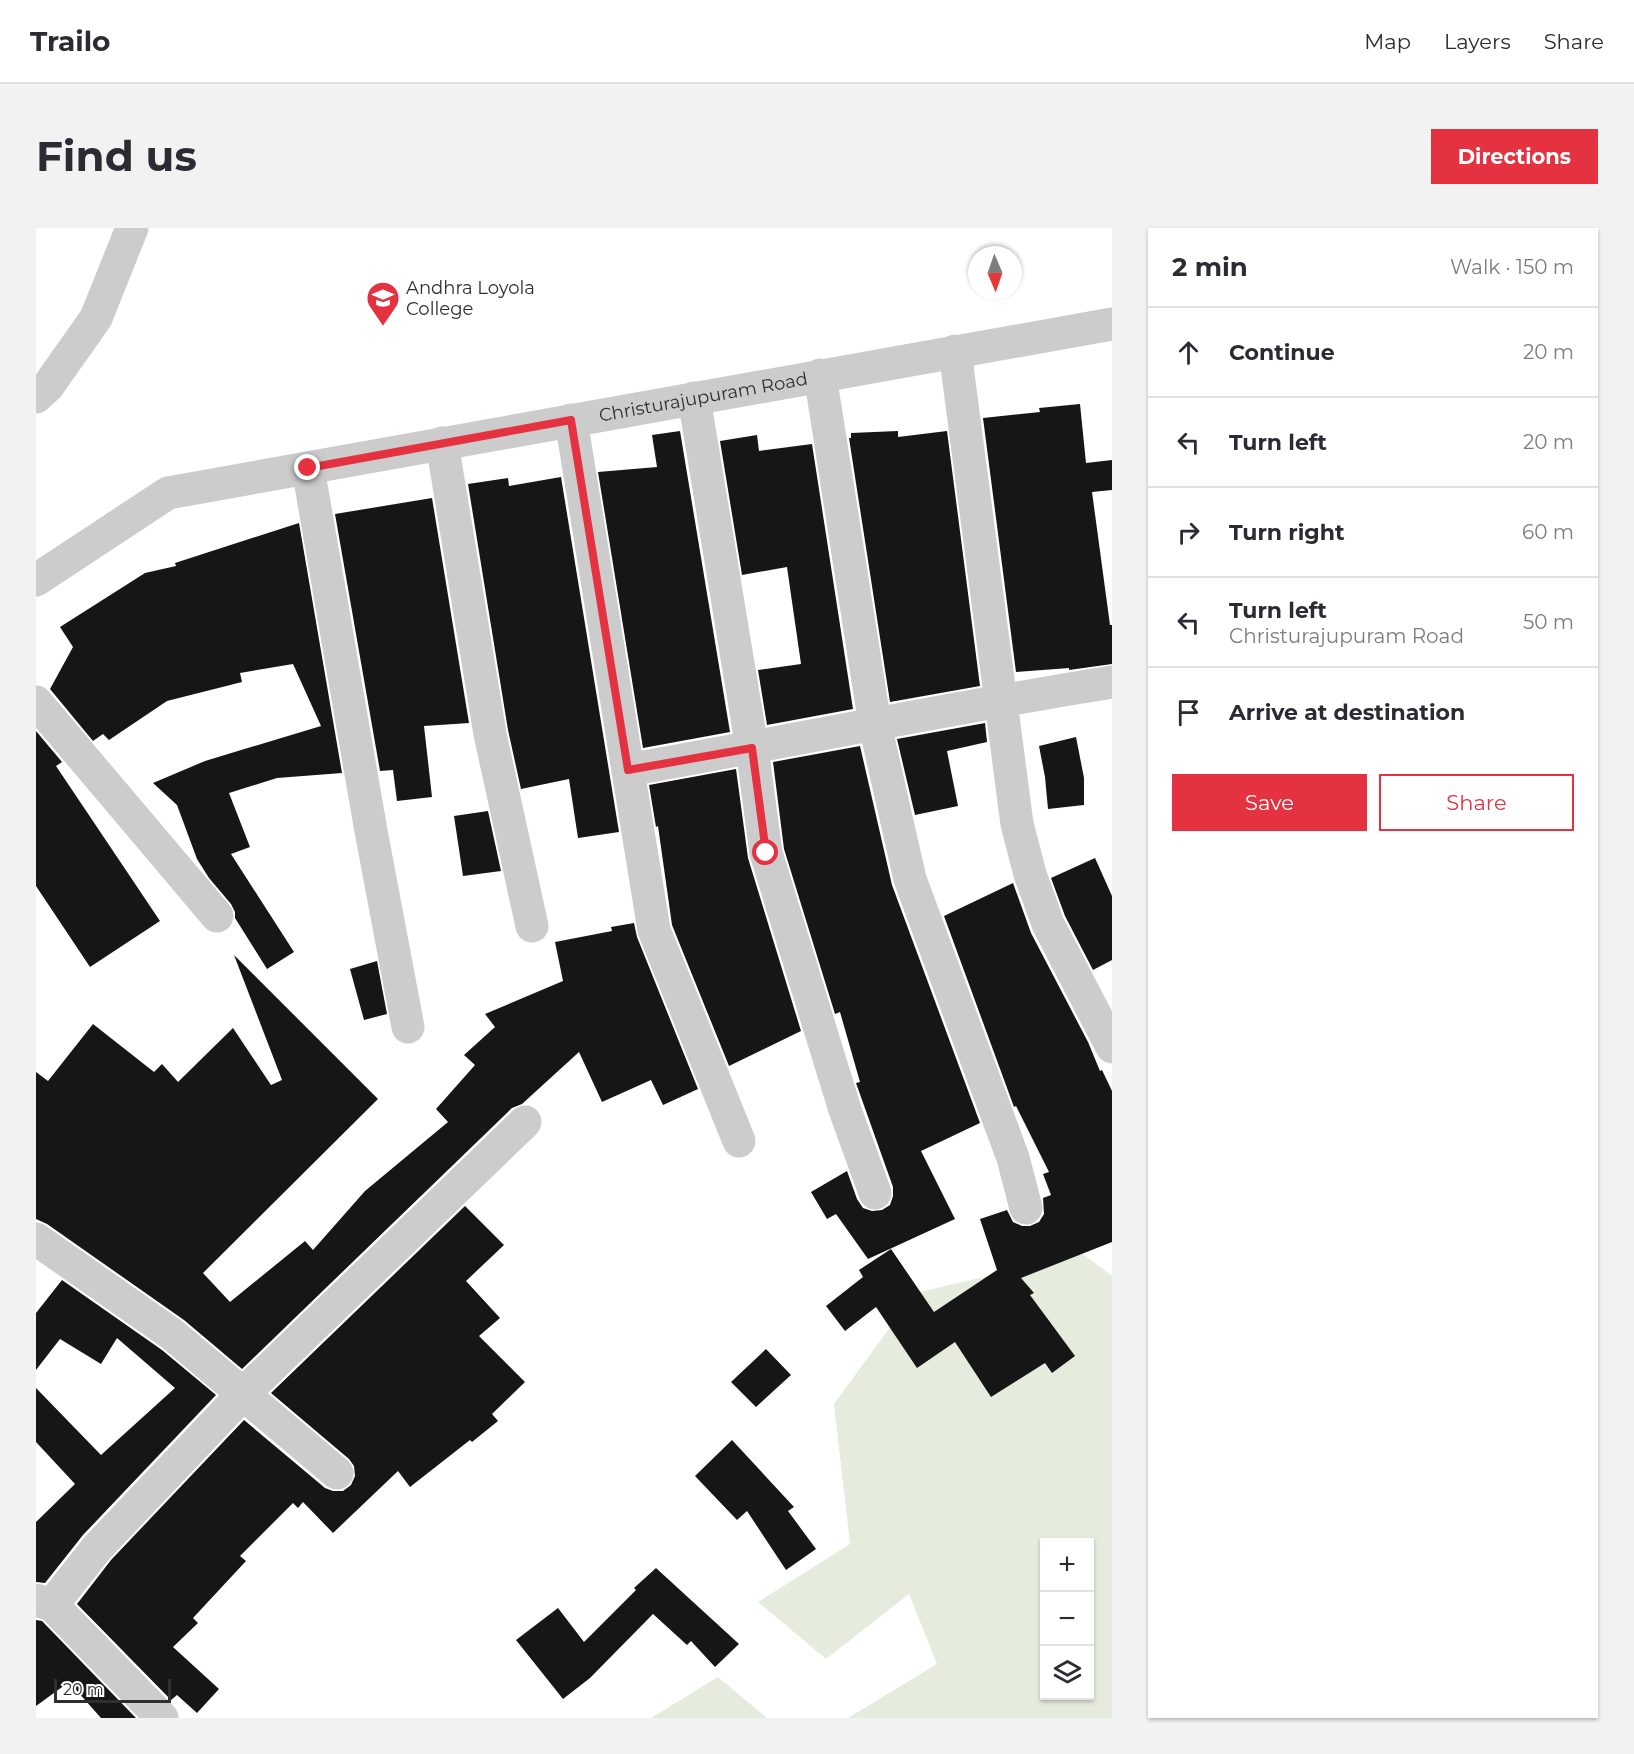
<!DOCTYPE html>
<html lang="en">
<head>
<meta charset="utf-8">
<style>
	body { margin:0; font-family:Montserrat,sans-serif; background:#f2f2f3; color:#2b2b33 }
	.controls { position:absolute; right:18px; bottom:18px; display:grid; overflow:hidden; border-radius:0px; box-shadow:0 2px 4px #0004 }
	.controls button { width:54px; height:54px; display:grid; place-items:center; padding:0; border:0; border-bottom:2px solid #e1e1e2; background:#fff; color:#2b2b33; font:30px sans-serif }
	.compass { position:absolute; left:932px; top:18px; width:54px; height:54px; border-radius:50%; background:#fff; box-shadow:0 2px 4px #0004; rotate:178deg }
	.scale { position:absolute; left:18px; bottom:15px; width:117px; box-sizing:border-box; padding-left:6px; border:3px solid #2f2f2f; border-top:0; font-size:16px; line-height:21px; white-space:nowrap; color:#2f2f2f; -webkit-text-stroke:4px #fff; paint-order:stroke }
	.stop { position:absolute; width:18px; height:18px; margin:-14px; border:4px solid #e53241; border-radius:50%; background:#fff }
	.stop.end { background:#e53241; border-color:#fff; box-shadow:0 2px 6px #0008 }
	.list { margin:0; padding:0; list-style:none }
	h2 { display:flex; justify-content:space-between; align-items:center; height:78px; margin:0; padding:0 24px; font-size:26px }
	h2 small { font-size:20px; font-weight:400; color:#7c7c81 }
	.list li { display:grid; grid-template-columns:39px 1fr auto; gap:18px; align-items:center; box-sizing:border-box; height:90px; padding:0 24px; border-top:2px solid #e1e1e2 }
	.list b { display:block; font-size:22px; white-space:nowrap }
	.list p { margin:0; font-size:20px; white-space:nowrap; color:#7c7c81 }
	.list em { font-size:20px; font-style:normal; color:#7c7c81 }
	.actions { display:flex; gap:12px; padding:18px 24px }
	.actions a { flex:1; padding:14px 0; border:2px solid #e53241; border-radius:0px; text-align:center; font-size:21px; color:#e53241 }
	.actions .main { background:#e53241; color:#fff }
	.icon { flex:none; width:33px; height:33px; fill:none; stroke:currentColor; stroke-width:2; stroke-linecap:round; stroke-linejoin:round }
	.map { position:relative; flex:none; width:1076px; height:1490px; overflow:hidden; border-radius:0px }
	header { display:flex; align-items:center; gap:36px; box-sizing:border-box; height:84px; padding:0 30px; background:#fff; border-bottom:2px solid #e1e1e2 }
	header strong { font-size:28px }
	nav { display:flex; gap:33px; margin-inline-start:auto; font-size:21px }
	.intro { display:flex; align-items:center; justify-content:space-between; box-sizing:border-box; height:144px; padding:0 36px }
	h1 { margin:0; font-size:42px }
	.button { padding:15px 27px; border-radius:0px; background:#e53241; color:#fff; font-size:21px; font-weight:700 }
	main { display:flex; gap:36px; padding:0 36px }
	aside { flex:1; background:#fff; border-radius:0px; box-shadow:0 2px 4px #0004 }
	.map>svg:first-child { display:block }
</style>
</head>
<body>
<header>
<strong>Trailo</strong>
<nav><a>Map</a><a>Layers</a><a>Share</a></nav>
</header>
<div class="intro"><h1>Find us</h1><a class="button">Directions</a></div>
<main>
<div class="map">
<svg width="1076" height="1490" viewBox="0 0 1076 1490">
	<rect width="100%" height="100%" fill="#fff"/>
	<path fill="#e5ecdd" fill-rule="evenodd" d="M1047,1026l29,22v442h-264l89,-54 -28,-70 -83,65 -68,-57 92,-58 -16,-140 81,-111zM1008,1314h46v154h-46z
		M682,1449l49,41h-116z"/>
	<path fill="#161616" d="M1044,176l6,59 26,-3v30l-20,2 18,133h2v39l-43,6v-2l-53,4 -33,-254 57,-6 -1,-4z
		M644,203l50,301 -87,16 -45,-276 59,-5 -5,-32z
		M862,203v6l49,-6 33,255 -90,16 -41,-264h2v-5z
		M721,207l2,16 53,-7 41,265 -86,16 -9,-55 43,-6 -14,-97 -45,8 -22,-134z
		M525,249l58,355 -41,6 -9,-59 -48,10 -13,-59 -40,-246 40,-6 1,8z
		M396,270l37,225 -45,3 8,71 -35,4 -4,-31 -13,1 -45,-257z
		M263,295l43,250 -65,5 -48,15 21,54 -19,7 63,98 -27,17 -32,-51v-6l-4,-8 -22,-26 -12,-19 -20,-54 -24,-22 52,-22 116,-35 -28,-62 -53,9 2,9 -75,19 -58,39 -6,-6 -10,7 -43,-52 23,-42 -13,-20 85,-54 31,-7 -1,-3z
		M949,495l2,19 -40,9 11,55 -43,9 -18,-76z
		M0,503l26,31 -6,4 104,155 -70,46 -54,-81z
		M1040,509l8,41v27l-36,4 -3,-32 -6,-31z
		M824,518l32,139 88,238 -59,28 34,68 -87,40 -32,-45 -9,5 -16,-27 36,-21 10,28 6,9 9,3 10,-1 8,-5 3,-9v-9l-37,-104 4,-1 -20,-70 -5,2 -51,-165 -11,-87z
		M700,541l12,89 53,173 -72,35 -57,-141 -14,-99 -2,1 -7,-42z
		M452,583l13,60 -38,5 -9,-60z
		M1059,630l17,38v64l-19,10 -28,-54 -14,-38z
		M977,655l18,50 57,109 12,29 2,-1 10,21v151l-91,36 13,15 -4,2 45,61 -23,17 -7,-10 -54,34 -36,-55 -38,26 -41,-61 -31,24 -19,-25 37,-29 -4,-7 32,-21 43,63 63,-42 -17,-51 27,-9 6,12 9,4h8l9,-4 5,-8 -1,-16 8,-3 -8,-21 6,-2 -33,-66 -2,1 -70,-191z
		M598,695l3,14 61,152 -35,16 -12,-25 -49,22 -23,-50 -57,52 -10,4 -270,261 -58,-49 -137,-96 -11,-5v-147l12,9 45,-57 61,48 8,-8 16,18 55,-54 38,57 11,-5 -48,-125 144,144 -175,174 27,29 75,-61 8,9 52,-59 83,-69 -12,-13 39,-44 -11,-10 31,-28 -10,-13 78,-33 -8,-39 57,-11 -1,-4z
		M341,733l10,53 -23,6 -14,-51z
		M429,978l39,39 -38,36 34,37 -21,18 46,46 -33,32 6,7 -26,21 -2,-2 -60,47 -12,-16 -65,62 -30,-31 -5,6 -5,-5 -53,53 6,5 -53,57 5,5 -25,24 46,42 -22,24 -20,-18 -6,5 -94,-96 34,-44 133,-140 81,68 8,3h10l8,-6 4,-9 -1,-10 -5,-7 -78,-66z
		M26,1052l100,70 54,45 -133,140 -38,48 -9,-1v-60l39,-38 -39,-42v-54l65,67 74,-67 -58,-50 -16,26 -41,-25 -24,31v-57z
		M730,1121l25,26 -35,32 -25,-25z
		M696,1212l62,67 -6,4 28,38 -30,21 -39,-59 -10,9 -42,-44z
		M620,1340l83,76 -24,23 -24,-26 -4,4 -34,-31 -63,64 -27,21 -47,-59 42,-32 26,34 52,-52 -2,-2z
		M0,1392l6,1 94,97h-35l-32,-36 -33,24z"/>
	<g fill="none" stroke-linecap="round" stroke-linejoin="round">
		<g stroke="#ccc" stroke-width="33">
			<path d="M919,123l62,473 13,50 18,50 64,123"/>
			<path d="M784,147l55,350 35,154 103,279 13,50"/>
			<path d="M0,169l12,-11 48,-68 36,-90"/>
			<path d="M658,170l58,350 14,105 79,257 30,83"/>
			<path d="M535,192l83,510 85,211"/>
			<path d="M406,215l48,291 42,192"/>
			<path d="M272,240l63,363 37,196"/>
			<path id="s1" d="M0,352l132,-87 944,-169"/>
			<path d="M0,474l181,214"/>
			<path d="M592,542c162,-29 322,-62 484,-88"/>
			<path d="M0,1011l137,96 164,138"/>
			<path d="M0,1372l16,5 45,-57 146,-154 282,-272"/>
			<path d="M16,1377l110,113"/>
		</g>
	</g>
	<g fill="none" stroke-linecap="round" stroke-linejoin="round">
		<path stroke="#e53241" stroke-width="8" d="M272,240l263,-48 57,350 124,-22 14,105"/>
	</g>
	<defs>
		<g id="university-pin" transform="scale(1.725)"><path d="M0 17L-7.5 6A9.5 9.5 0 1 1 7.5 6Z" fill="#e53241" stroke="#fff"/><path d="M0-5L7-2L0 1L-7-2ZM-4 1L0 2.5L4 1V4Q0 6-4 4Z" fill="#fff"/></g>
	</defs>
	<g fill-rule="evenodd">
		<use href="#university-pin" x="347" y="70"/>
	</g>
	<g text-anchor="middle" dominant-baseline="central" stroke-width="6" stroke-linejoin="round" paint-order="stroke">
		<g font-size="18" fill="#2f2f2f" stroke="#fff" text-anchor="start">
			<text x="370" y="60">Andhra Loyola<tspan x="370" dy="21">College</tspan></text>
		</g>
		<g font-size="18" fill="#2f2f2f" stroke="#fff">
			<text stroke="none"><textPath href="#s1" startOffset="702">Christurajupuram Road</textPath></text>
		</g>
	</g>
</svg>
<div class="controls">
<button>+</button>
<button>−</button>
<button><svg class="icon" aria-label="layers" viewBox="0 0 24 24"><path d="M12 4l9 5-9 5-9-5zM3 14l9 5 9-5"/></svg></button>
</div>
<svg class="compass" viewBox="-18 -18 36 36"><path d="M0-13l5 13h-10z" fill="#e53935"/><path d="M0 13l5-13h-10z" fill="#7c7c81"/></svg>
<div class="scale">20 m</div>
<div class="stop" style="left:730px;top:625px"></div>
<div class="stop end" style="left:272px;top:240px"></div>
</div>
<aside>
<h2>2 min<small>Walk · 150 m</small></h2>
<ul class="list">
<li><svg class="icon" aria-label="ahead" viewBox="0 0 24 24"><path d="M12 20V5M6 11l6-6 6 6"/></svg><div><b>Continue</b></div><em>20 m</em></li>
<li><svg class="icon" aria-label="left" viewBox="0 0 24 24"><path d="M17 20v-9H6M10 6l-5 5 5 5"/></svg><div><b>Turn left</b></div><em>20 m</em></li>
<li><svg class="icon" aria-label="right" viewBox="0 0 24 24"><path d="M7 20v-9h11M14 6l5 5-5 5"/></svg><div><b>Turn right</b></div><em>60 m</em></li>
<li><svg class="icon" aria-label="left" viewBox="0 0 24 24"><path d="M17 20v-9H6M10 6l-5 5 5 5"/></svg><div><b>Turn left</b><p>Christurajupuram Road</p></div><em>50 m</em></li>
<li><svg class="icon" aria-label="arrive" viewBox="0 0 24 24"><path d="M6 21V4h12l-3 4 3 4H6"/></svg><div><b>Arrive at destination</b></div></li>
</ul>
<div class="actions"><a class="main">Save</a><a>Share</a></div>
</aside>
</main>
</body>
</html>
